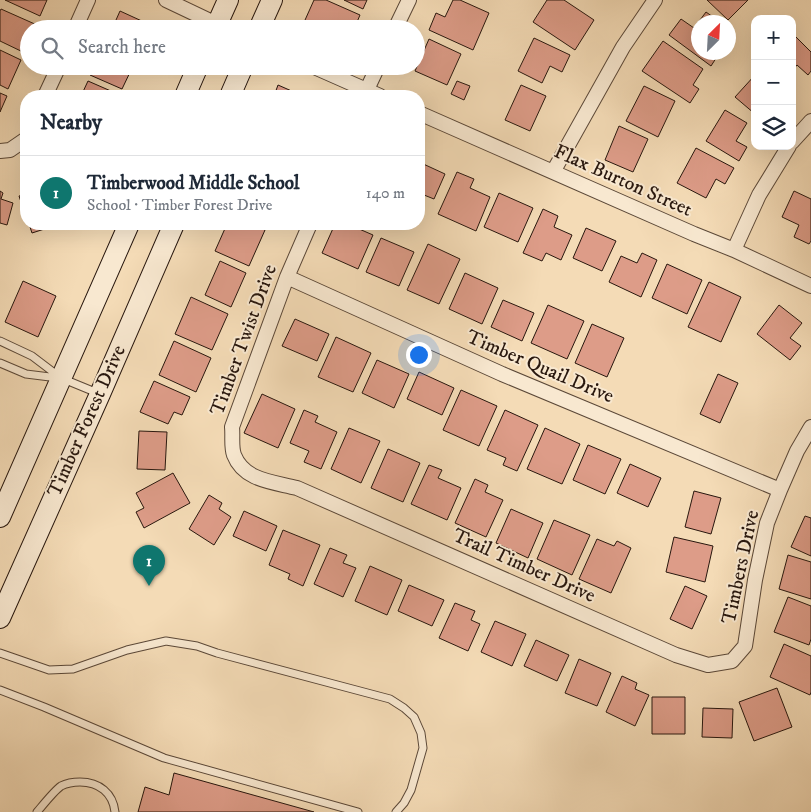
<!DOCTYPE html>
<html lang="en">
<head>
<meta charset="utf-8">
<style>
	body { margin:0; font-family:"IM FELL DW Pica",serif; background:#f2f2f3; color:#1f2937 }
	.controls { position:absolute; right:15px; top:15px; display:grid; overflow:hidden; border-radius:10px; box-shadow:0 5px 20px #0002 }
	.controls button { width:45px; height:45px; display:grid; place-items:center; padding:0; border:0; border-bottom:1px solid #e0e1e3; background:#fff; color:#1f2937; font:25px sans-serif }
	.compass { position:absolute; left:691px; top:15px; width:45px; height:45px; border-radius:50%; background:#fff; box-shadow:0 5px 20px #0002; rotate:24deg }
	.you { position:absolute; left:418px; top:354px; width:18px; height:18px; margin:-12px; border:4px solid #fff; border-radius:50%; background:#1a73e8; box-shadow:0 0 0 8px #1a73e833 }
	.badge { display:grid; place-items:center; width:32px; height:32px; border-radius:50%; background:#0f766e; color:#fff; font-size:16px; font-weight:700 }
	.pin { position:absolute; translate:-50% -41px; filter:drop-shadow(0 1px 2px #0008) }
	.pin::after { content:''; position:absolute; top:26px; width:18px; height:15px; background:inherit; clip-path:polygon(0 0,100% 0,50% 100%) }
	.list { margin:0; padding:0; list-style:none }
	h2 { display:flex; justify-content:space-between; align-items:center; height:65px; margin:0; padding:0 20px; font-size:21px }
	h2 small { font-size:16px; font-weight:400; color:#747a83 }
	.list li { display:grid; grid-template-columns:32px 1fr auto; gap:15px; align-items:center; box-sizing:border-box; height:75px; padding:0 20px; border-top:1px solid #e0e1e3 }
	.list b { display:block; font-size:19px; white-space:nowrap }
	.list p { margin:0; font-size:16px; white-space:nowrap; color:#747a83 }
	.list em { font-size:16px; font-style:normal; color:#747a83 }
	.icon { flex:none; width:28px; height:28px; fill:none; stroke:currentColor; stroke-width:2; stroke-linecap:round; stroke-linejoin:round }
	.map { position:relative; flex:none; width:811px; height:812px; overflow:hidden }
	.search { position:absolute; background:#fff; box-shadow:0 5px 20px #0002; left:20px; top:20px; width:405px; height:55px; display:flex; align-items:center; gap:12px; box-sizing:border-box; padding:0 18px; border-radius:28px; color:#747a83; font-size:19px }
	.panel { position:absolute; background:#fff; box-shadow:0 5px 20px #0002; left:20px; top:90px; width:405px; height:140px; border-radius:20px }
	.map>svg:first-child { display:block }
</style>
</head>
<body>
<div class="map">
<svg width="811" height="812" viewBox="0 0 811 812">
	<rect width="100%" height="100%" fill="#f4dbb6"/>
	<filter id="stains"><feTurbulence type="fractalNoise" baseFrequency=".004" numOctaves="4"/><feColorMatrix values="0 0 0 0 .2 0 0 0 0 .09 0 0 0 0 .02 0 0 0 .5 -.17"/></filter>
	<radialGradient id="worn" r=".72"><stop offset=".6" stop-color="#630" stop-opacity="0"/><stop offset="1" stop-color="#630" stop-opacity=".3"/></radialGradient>
	<path fill="#dd9c88" stroke="#28170e" d="M5,0h42l-7,16z
		M314,0h12l34,15 -6,14h-4l-7,-3 -1,3h-41z
		M344,0h23l-4,9z
		M453,0h7l29,13 -16,37 -44,-20 7,-17 9,4z
		M547,0h17l30,20 -19,30 -42,-28z
		M707,0h41l-20,20z
		M1,9l36,16 -1,4h-7v16l-4,8 -25,-12v-30z
		M120,11l24,11 -3,7h-29z
		M706,12l14,10h-22v30h22l-9,14 -42,-31 12,-16 13,9z
		M793,34l18,18v19l-3,4 -11,-10 -5,6z
		M534,38l36,17 -8,17 -12,-6 -8,17 -24,-12z
		M429,39l32,15 -14,31 -32,-14z
		M663,41l40,28 -10,16 6,4 -9,14 -48,-32z
		M0,50l21,10 -13,29 -8,-4z
		M94,66h39l-11,23 -32,-14z
		M755,75v39l-20,-17z
		M88,81l32,14 -1,1h-38z
		M457,81l13,5 -6,14 -13,-6z
		M278,85l25,11h-29z
		M521,85l25,11 -16,35 -25,-11z
		M644,86l31,15 -17,36 -32,-16z
		M0,93l7,3 -7,16z
		M725,110l22,13 -11,18 11,6 -8,14 -33,-20z
		M619,126l29,13 -15,33 -28,-12z
		M696,148l38,20 -9,16 -9,-5 -10,19 -29,-15z
		M419,162l26,12 -11,25 -15,-6z
		M457,172l17,7 -4,9 20,9 -14,34 -38,-17z
		M0,191l3,2 -2,6 12,4 -6,22 -7,-2z
		M794,191l17,8v42l-2,3 -15,-7 5,-12 -17,-8z
		M499,193l34,15 -15,34 -34,-15z
		M26,194v23l-7,-21z
		M543,209l15,7 -4,11 18,8 -11,25 -15,-7 -4,8 -19,-8z
		M29,224h31l-28,9z
		M227,224h24l14,6 -16,36 -34,-15z
		M335,224h16l-1,1 23,10 -15,34 -36,-16z
		M586,228l30,13 -14,30 -29,-13z
		M381,238l33,14 -15,34 -33,-14z
		M428,244l32,15 -21,45 -32,-14z
		M642,253l15,7 -16,37 -32,-15 12,-26 16,7z
		M220,261l26,12 -15,34 -26,-12z
		M667,264l35,16 -15,34 -35,-16z
		M465,273l33,15 -16,36 -33,-15z
		M23,281l33,15 -18,41 -33,-15z
		M709,282l32,15 -20,45 -33,-15z
		M191,297l37,17 -16,36 -37,-16z
		M503,300l31,13 -12,28 -31,-14z
		M548,305l36,16 -17,38 -36,-16z
		M779,305l23,18 -12,15 11,8 -11,14 -33,-26z
		M295,319l34,15 -12,27 -35,-15z
		M592,324l32,14 -17,39 -32,-14z
		M336,337l35,16 -18,39 -35,-15z
		M174,341l37,17 -15,34 -37,-17z
		M377,360l32,14 -15,34 -32,-15z
		M419,372l35,16 -12,27 -35,-16z
		M718,374l20,9 -18,40 -20,-9z
		M154,381l36,16 -8,18 -8,-3 -6,12 -28,-12z
		M461,390l36,16 -18,40 -36,-16z
		M262,394l33,15 -17,39 -34,-15z
		M304,410l14,6 -3,6 22,10 -16,37 -17,-7 5,-11 -19,-8z
		M505,410l33,15 -21,46 -14,-6 3,-7 -19,-8z
		M349,428l31,13 -19,42 -30,-14z
		M545,428l35,16 -18,40 -35,-15z
		M139,431l28,1 -2,38 -28,-1z
		M588,445l33,14 -16,35 -32,-14z
		M388,449l32,14 -17,39 -32,-14z
		M630,464l31,14 -13,29 -31,-14z
		M429,465l13,5 -4,8 23,10 -14,32 -36,-16z
		M173,473l17,30 -46,25 -8,-16 8,-4 -8,-15z
		M475,479l13,6 -3,7 18,8 -17,37 -31,-14z
		M694,491l27,7 -10,36 -26,-7z
		M209,495l13,8 -3,6 12,8 -17,28 -25,-16z
		M511,509l32,14 -15,35 -32,-15z
		M244,511l33,15 -11,25 -33,-15z
		M805,516l6,2v38l-20,-9z
		M554,520l36,15 -18,40 -35,-16z
		M283,530l37,15 -17,41 -15,-7 2,-5 -21,-9z
		M674,537l39,9 -8,36 -39,-10z
		M597,539l17,7 3,-5 14,7 -20,45 -32,-14z
		M330,548l17,7 -4,8 13,5 -13,29 -29,-13z
		M788,555l23,7v37l-32,-10z
		M370,566l32,14 -15,35 -32,-14z
		M409,585l35,15 -12,26 -34,-15z
		M685,586l22,10 -15,33 -22,-10z
		M788,597l23,9v33l-2,6 -35,-13z
		M455,603l20,8 -4,9 9,4 -12,27 -29,-13z
		M495,621l31,13 -14,32 -31,-14z
		M536,640l33,15 -12,26 -33,-15z
		M784,644l27,12v36l-1,3 -40,-18z
		M579,659l32,14 -14,33 -32,-13z
		M622,676l15,7 -2,6 14,6 -14,31 -29,-14z
		M777,688l15,39 -38,14 -15,-39z
		M652,697h33v37h-33z
		M703,708l30,1 -1,29 -30,-1z
		M174,773l140,39h-176l7,-25 24,8z"/>
	<g fill="none" stroke-linecap="round" stroke-linejoin="round">
		<g stroke="#5b4838" stroke-width="9">
			<path id="lane" d="M0,341l32,15 29,22 39,16
				M0,363l26,11 32,4
				M0,653l49,17 24,-1 54,-19 39,-9 31,5 20,7 173,46 14,9 10,9 7,16 2,15 -12,42 -7,13 -8,9
				M0,690l44,17 120,51 194,54
				M37,812c6,-7 17,-21 24,-26 6,-3 13,-4 19,-4 19,0 33,11 35,30"/>
		</g>
		<g stroke="#5b4838" stroke-width="16">
			<path id="street" d="M166,0l61,29
				M75,29l13,-29
				M395,29l14,-29
				M312,66l68,30
				M45,96l14,-30
				M364,96l14,-30
				M419,113l275,121 40,16 77,36
				M792,142l19,-21
				M0,151l10,-1 16,-11
				M553,172l70,-125 32,-47
				M310,224l-23,53 -55,150c1,9 -1,20 2,28 10,26 40,27 63,33l379,167 32,10 24,-4 13,-15 10,-66 12,-57 13,-33 17,-39 14,-24
				M734,250l25,-55 30,-49
				M287,277l215,97 278,116"/>
		</g>
		<g stroke="#28170e" stroke-width="22">
			<path id="secondary" d="M215,29l13,-29
				M259,29l13,-29
				M185,96l13,-30
				M230,96l13,-30
				M0,517l129,-293
				M0,618l100,-224 74,-170"/>
		</g>
		<use href="#lane" stroke="#f8e8d0" stroke-width="7"/>
		<use href="#street" stroke="#f8e8d0" stroke-width="14"/>
		<use href="#secondary" stroke="#f8e8d0" stroke-width="20"/>
	</g>
	<g text-anchor="middle" dominant-baseline="central" stroke-width="4" stroke-linejoin="round" paint-order="stroke">
		<g font-size="20" fill="#28170e" stroke="#f8e8d0">
			<text transform="translate(623 181) rotate(24)">Flax Burton Street</text>
			<text transform="translate(244 340) rotate(-70)">Timber Twist Drive</text>
			<text transform="translate(540 367) rotate(23)">Timber Quail Drive</text>
			<text transform="translate(87 421) rotate(-66)">Timber Forest Drive</text>
			<text transform="translate(524 566) rotate(24)">Trail Timber Drive</text>
			<text transform="translate(741 567) rotate(-78)">Timbers Drive</text>
		</g>
	</g>
	<rect width="100%" height="100%" filter="url(#stains)"/>
	<rect width="100%" height="100%" fill="url(#worn)"/>
</svg>
<div class="controls">
<button>+</button>
<button>−</button>
<button><svg class="icon" aria-label="layers" viewBox="0 0 24 24"><path d="M12 4l9 5-9 5-9-5zM3 14l9 5 9-5"/></svg></button>
</div>
<svg class="compass" viewBox="-18 -18 36 36"><path d="M0-13l5 13h-10z" fill="#e53935"/><path d="M0 13l5-13h-10z" fill="#747a83"/></svg>
<div class="you"></div>
<div class="pin badge" style="left:149px;top:586px">1</div>
<div class="search"><svg class="icon" aria-label="search" viewBox="0 0 24 24"><circle cx="10" cy="10" r="6"/><path d="M15 15l6 6"/></svg>Search here</div>
<section class="panel">
<h2>Nearby<small></small></h2>
<ul class="list">
<li><span class="badge">1</span><div><b>Timberwood Middle School</b><p>School · Timber Forest Drive</p></div><em>140 m</em></li>
</ul>
</section>
</div>
</body>
</html>
